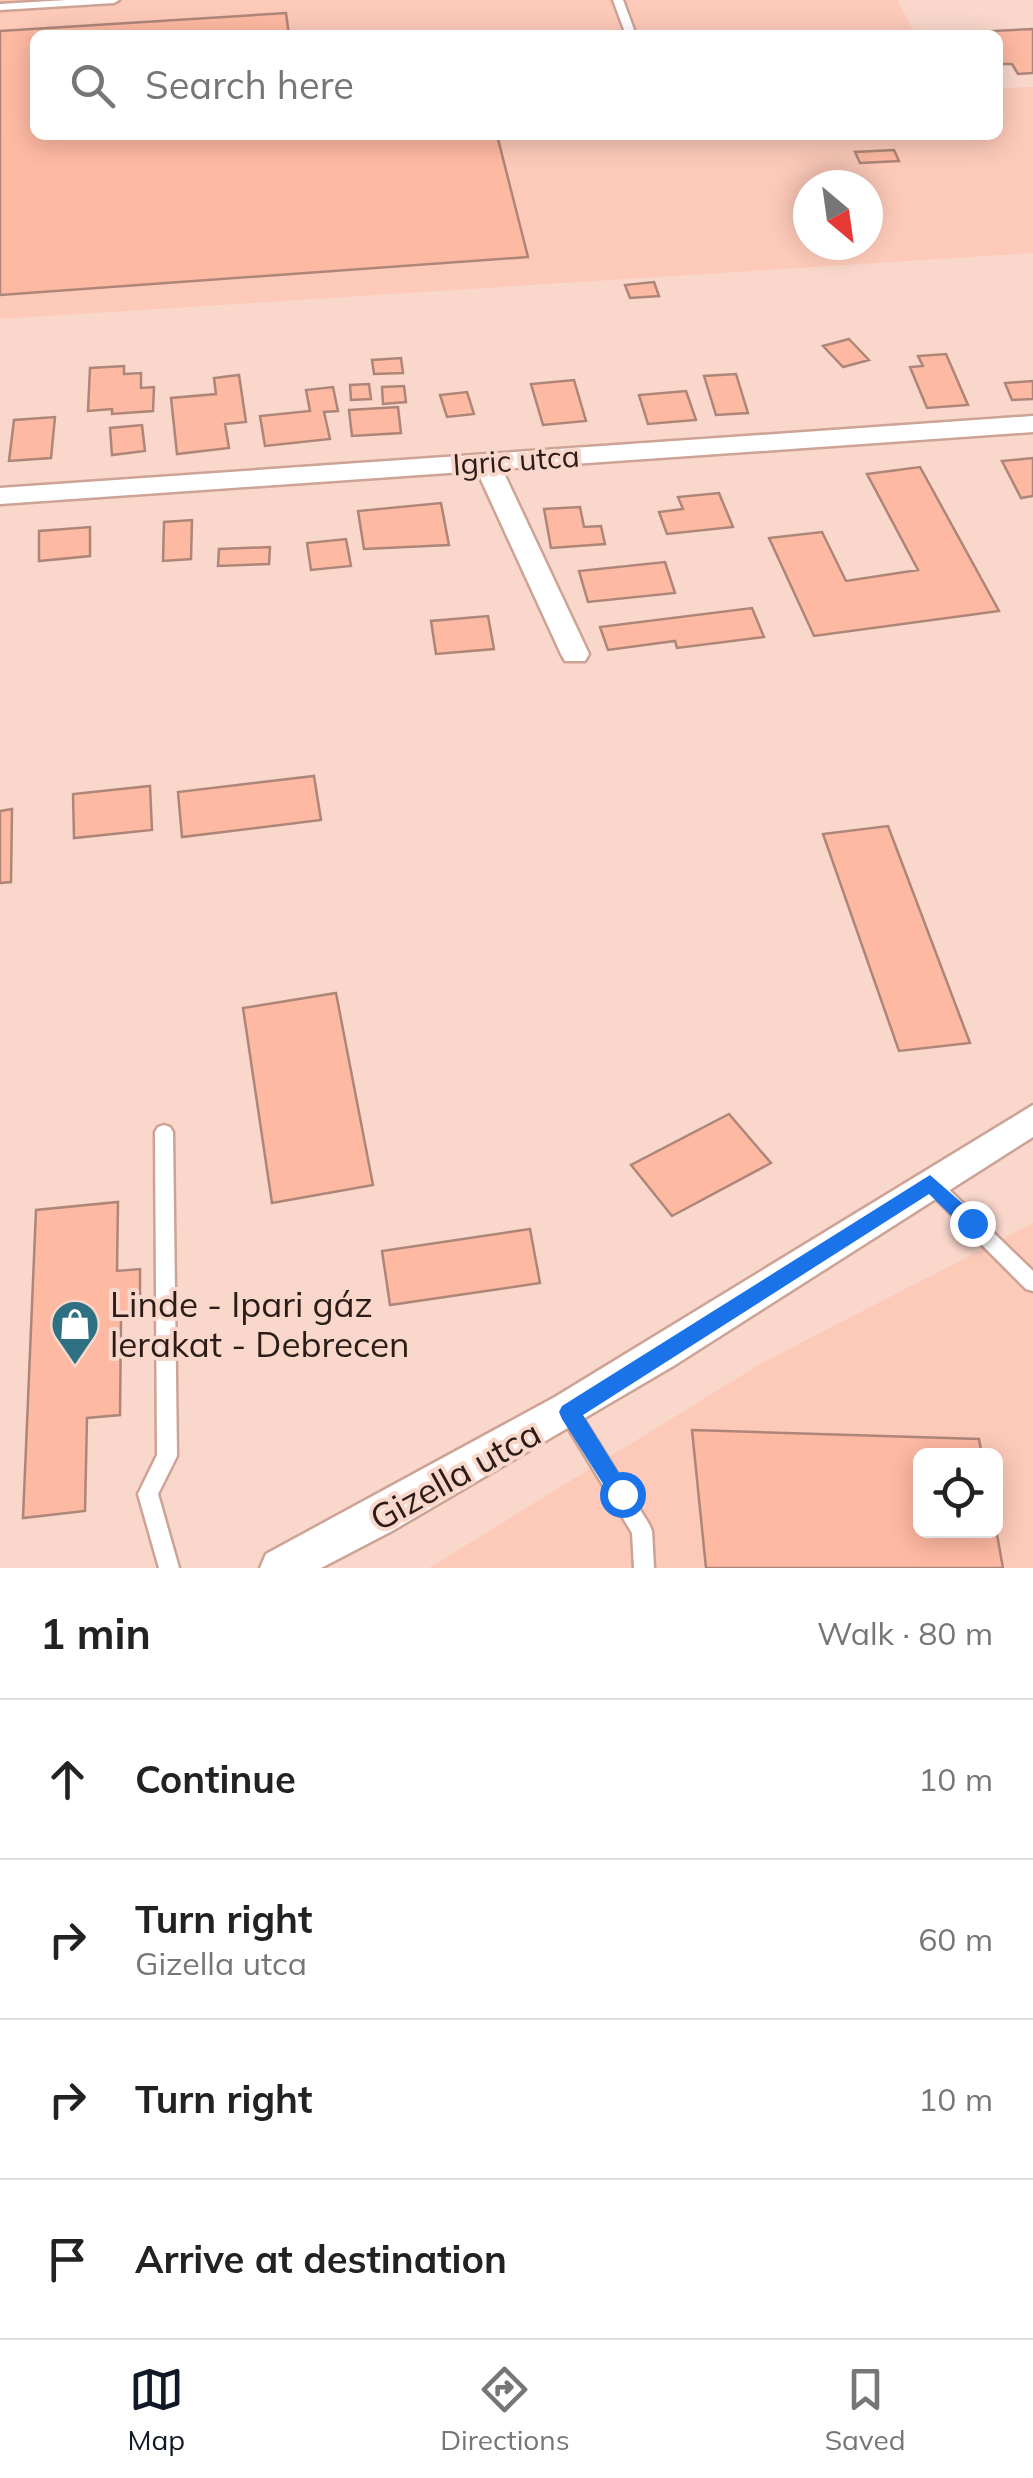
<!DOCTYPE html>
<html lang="en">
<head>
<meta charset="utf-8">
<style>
	body { margin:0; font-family:Mulish,sans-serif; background:#f2f2f2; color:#222 }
	.controls { position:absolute; right:30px; bottom:30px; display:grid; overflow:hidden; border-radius:15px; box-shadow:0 5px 25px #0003 }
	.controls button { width:90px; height:90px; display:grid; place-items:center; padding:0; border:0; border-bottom:2px solid #e0e0e0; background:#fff; color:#222; font:50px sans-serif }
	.compass { position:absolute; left:793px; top:170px; width:90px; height:90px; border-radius:50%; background:#fff; box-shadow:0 5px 25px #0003; rotate:151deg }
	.stop { position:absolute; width:30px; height:30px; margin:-22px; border:8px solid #1a73e8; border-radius:50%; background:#fff }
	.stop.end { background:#1a73e8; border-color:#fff; box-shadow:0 2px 10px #0008 }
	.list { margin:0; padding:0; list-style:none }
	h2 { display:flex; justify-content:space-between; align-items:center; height:130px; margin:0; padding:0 40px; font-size:42px }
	h2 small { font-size:32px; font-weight:400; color:#767676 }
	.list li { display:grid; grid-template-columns:65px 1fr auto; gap:30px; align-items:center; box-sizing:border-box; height:160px; padding:0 40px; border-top:2px solid #e0e0e0 }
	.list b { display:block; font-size:38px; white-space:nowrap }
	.list p { margin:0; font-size:32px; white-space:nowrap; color:#767676 }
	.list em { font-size:32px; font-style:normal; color:#767676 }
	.icon { flex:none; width:55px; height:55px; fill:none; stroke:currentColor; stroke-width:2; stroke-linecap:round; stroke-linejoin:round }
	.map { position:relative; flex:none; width:1033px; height:1568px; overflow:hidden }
	.search { position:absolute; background:#fff; box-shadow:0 5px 25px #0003; left:30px; right:30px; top:30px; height:110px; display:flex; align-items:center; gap:25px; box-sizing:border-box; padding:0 35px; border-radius:15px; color:#767676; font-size:38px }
	.sheet { height:770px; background:#fff }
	nav { display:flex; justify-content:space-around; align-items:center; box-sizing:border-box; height:140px; border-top:2px solid #e0e0e0; background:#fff; font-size:28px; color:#767676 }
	nav a { display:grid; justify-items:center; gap:5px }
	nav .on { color:#111827 }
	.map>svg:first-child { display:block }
</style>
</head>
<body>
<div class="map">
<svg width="1033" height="1568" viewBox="0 0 1033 1568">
	<rect width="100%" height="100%" fill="#f9d7cb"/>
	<path fill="#fdcab9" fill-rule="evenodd" d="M0,0h897l19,35h-881v100h963v-47l35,-1v166l-1033,66zM808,185h60v60h-60z
		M1033,1223v345h-604l333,-205zM920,1456h76v74h-76z"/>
	<path fill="#feb9a2" stroke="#ae8679" stroke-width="2.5" d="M286,13l3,22h-254v100h462l31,122 -528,38v-264z
		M1033,29v44l-15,1 -6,-10h-14v-29l-5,-4z
		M894,150l5,11 -39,2 -5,-11z
		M654,282l5,14 -29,2 -5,-13z
		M849,339l20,21 -26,7 -20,-21z
		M946,354l22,51 -41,3 -17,-41 13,-1 -5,-10z
		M401,358l2,15 -29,1 -2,-14z
		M124,366v8l17,-1v15l13,-1 -1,24 -41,3v-5l-24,2 2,-43z
		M736,374l12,39 -32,2 -12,-39z
		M239,375l7,47 -21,2 4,24 -52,6 -6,-56 45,-4 -2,-16z
		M574,380l12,41 -43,4 -12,-41z
		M1033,381v18l-21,1 -7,-17z
		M369,384l2,15 -20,1 -1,-15z
		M404,386l2,16 -23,2 -1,-17z
		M333,387l5,24 -14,1 6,27 -65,7 -5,-30 50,-5 -4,-21z
		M686,391l10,29 -48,4 -9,-29z
		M467,392l7,22 -27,3 -7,-22z
		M398,407l3,26 -49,3 -3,-26z
		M55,417l-4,41 -42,3 5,-41z
		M142,425l3,26 -33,4 -2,-27z
		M1033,458v38l-12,2 -19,-37z
		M920,467l79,144 -185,25 -45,-98 53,-6 24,49 72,-11 -51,-96z
		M719,493l14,34 -66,7 -8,-22 24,-3 -5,-12z
		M441,503l8,42 -85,4 -6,-38z
		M580,507l4,20 17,-1 4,18 -54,4 -7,-39z
		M192,520l-1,39 -28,2 1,-39z
		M90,527v29l-51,5v-30z
		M346,539l5,27 -40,4 -4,-27z
		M270,547l-1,17 -51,2 1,-17z
		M665,562l10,31 -87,9 -9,-31z
		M752,608l12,29 -87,11 -2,-7 -67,9 -8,-23z
		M488,616l6,33 -58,5 -5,-33z
		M314,776l7,44 -139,17 -4,-45z
		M150,786l2,44 -78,8 -1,-44z
		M12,809l-1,73 -11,1v-72z
		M888,826l82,217 -71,8 -76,-217z
		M336,993l37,192 -101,18 -29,-195z
		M729,1114l42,49 -99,53 -41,-51z
		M118,1202l-1,69 23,-2v48l-19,2 -1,96 -33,3 -2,93 -62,7 13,-308z
		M530,1229l10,54 -150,22 -8,-54z
		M692,1430l287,9 3,17h-62v74l76,-1 7,39h-297z"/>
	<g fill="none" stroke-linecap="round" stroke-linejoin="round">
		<g stroke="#cca395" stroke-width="5">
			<path id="lane" d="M67,0h52l-5,3 -114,7v-6z
				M613,0h10l13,35h-10z
				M164,1125l6,2 3,5 4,324 -19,38 21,74h-20l-21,-74 19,-39 -2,-323 3,-5z
				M931,1176l6,2 96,93v20l-7,-2 -101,-101 -3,-5 3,-5z
				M569,1404l7,3 73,117 3,7 2,37h-20l-2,-35 -73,-120 3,-6z"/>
		</g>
		<g stroke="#cca395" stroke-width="5">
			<path id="street" d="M1033,416v16l-531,37 87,185 -4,7h-20l-4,-7 -84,-183 -477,33v-16z
				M1033,1105v32l-358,228 -283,166 -71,37h-61l6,-14 289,-157z"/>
		</g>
		<use href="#lane" fill="#fff" fill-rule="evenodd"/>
		<use href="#street" fill="#fff" fill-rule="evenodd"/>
	</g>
	<path fill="#1a73e8" d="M930,1175l48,42v12h-13l-36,-35 -346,221 49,79 -3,7h-15l-52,-82 -3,-7 3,-6z"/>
	<defs>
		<g id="shop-pin" transform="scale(2.5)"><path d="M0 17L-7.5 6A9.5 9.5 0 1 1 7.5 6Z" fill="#2f7083" stroke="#f9d7cb"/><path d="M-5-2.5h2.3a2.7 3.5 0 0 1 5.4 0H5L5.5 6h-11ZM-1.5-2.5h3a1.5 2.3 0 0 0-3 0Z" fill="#fff"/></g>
	</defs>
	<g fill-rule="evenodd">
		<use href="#shop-pin" x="75" y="1324"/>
	</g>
	<g text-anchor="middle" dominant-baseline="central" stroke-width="8" stroke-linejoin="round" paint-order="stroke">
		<g font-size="30" fill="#2b1c17" stroke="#f9d7cb">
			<text transform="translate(516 460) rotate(-4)">Igric utca</text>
		</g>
		<g font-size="35" fill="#2b1c17" stroke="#f9d7cb" text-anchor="start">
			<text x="110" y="1304">Linde - Ipari gáz<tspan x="110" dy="40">lerakat - Debrecen</tspan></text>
		</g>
		<g font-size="35" fill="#2b1c17" stroke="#f9d7cb">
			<text transform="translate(455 1475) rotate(-29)">Gizella utca</text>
		</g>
	</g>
</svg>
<div class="controls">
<button><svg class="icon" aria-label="locate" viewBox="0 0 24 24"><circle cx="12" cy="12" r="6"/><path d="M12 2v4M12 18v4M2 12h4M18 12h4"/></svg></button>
</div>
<svg class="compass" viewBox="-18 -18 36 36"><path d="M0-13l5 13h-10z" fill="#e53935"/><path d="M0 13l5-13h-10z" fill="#767676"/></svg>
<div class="stop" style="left:622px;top:1494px"></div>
<div class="stop end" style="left:972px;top:1223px"></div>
<div class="search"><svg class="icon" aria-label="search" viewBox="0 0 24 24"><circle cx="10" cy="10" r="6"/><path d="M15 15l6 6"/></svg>Search here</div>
</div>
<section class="sheet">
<h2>1 min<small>Walk · 80 m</small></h2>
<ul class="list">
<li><svg class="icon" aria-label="ahead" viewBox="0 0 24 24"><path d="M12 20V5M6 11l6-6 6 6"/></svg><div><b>Continue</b></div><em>10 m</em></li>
<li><svg class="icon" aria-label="right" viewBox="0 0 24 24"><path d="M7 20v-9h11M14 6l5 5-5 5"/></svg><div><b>Turn right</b><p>Gizella utca</p></div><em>60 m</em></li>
<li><svg class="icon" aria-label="right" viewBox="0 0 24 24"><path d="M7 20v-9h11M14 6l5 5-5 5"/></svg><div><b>Turn right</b></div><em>10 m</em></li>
<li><svg class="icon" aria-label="arrive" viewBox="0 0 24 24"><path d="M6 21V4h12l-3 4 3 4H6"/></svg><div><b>Arrive at destination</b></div></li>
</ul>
</section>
<nav>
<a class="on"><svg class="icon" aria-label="map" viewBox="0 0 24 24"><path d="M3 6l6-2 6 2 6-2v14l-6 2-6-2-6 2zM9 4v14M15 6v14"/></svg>Map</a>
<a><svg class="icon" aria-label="directions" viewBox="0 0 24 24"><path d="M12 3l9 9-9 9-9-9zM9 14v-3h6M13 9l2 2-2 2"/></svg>Directions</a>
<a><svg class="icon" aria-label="saved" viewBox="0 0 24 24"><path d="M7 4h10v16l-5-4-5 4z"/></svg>Saved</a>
</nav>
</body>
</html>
